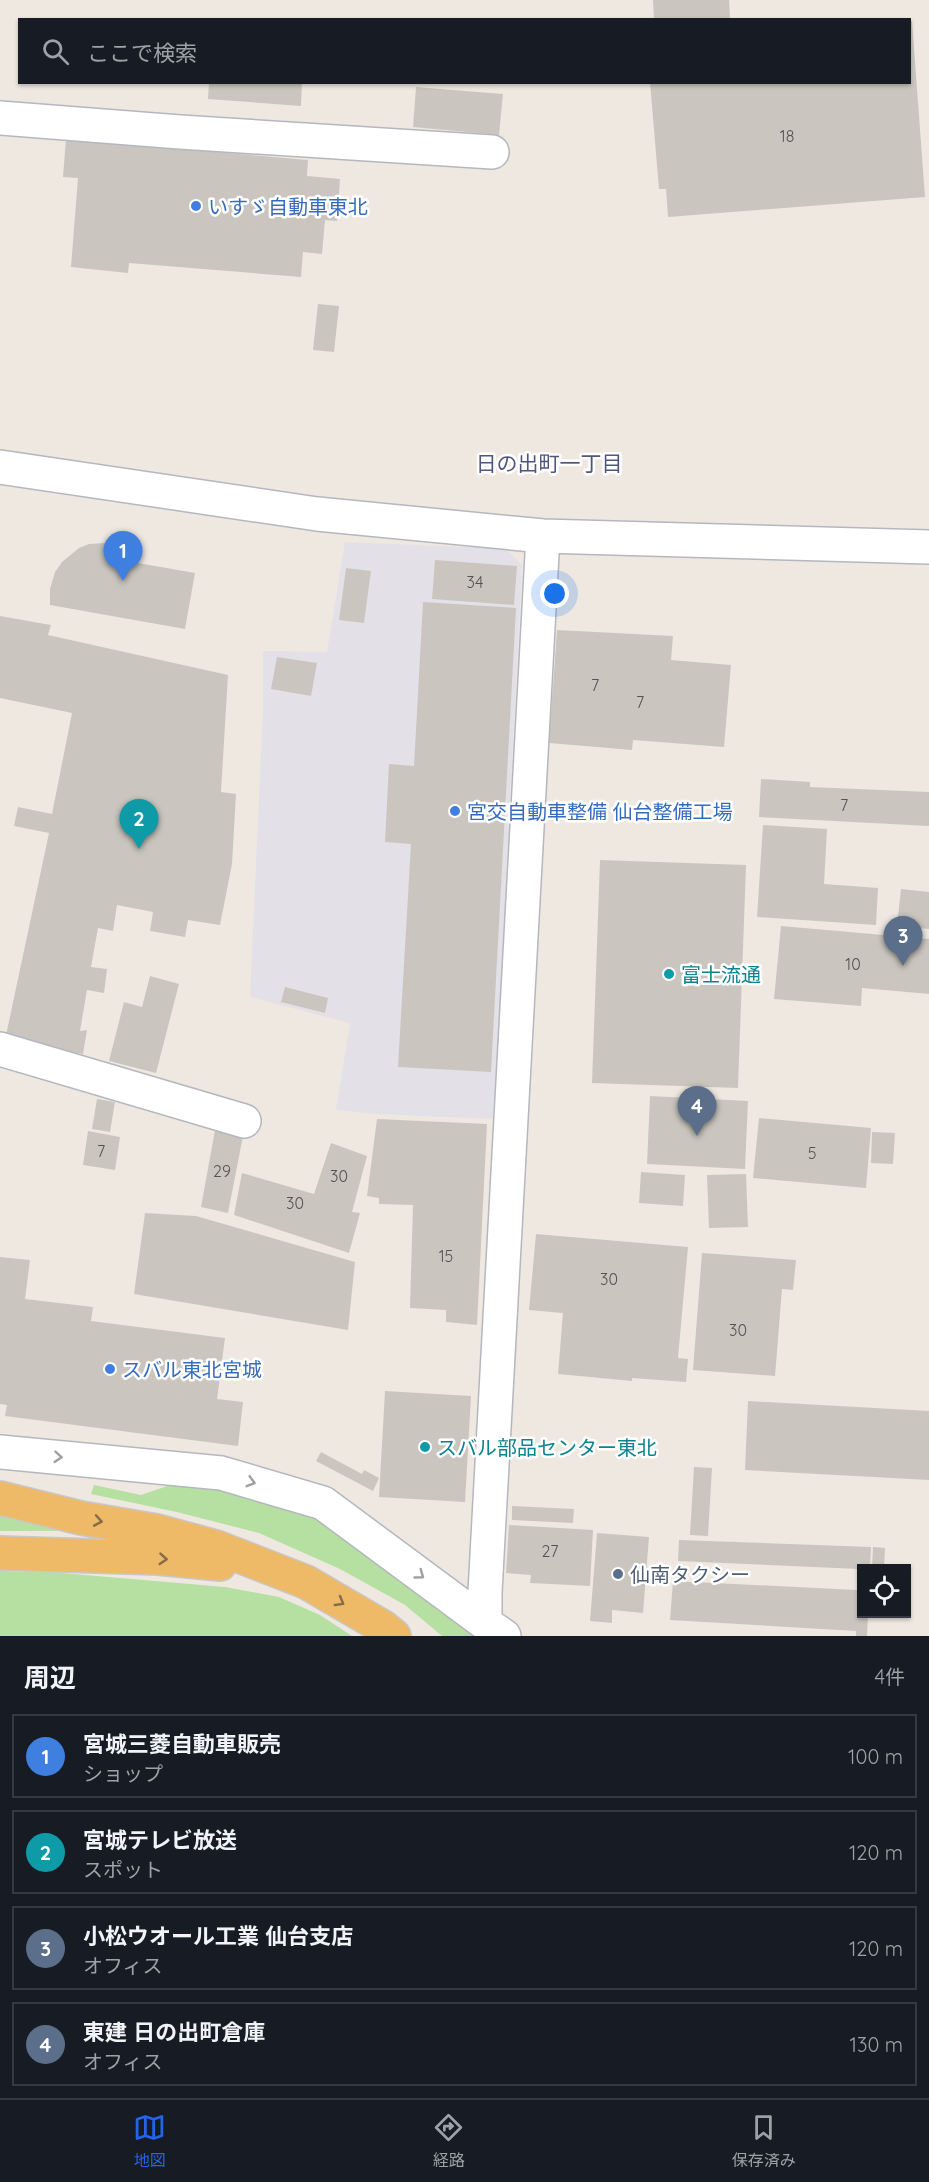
<!DOCTYPE html>
<html lang="ja">
<head>
<meta charset="utf-8">
<style>
	body { margin:0; font-family:Quicksand,"Noto Sans JP",sans-serif; background:#20242c; color:#f1f3f6 }
	.controls { position:absolute; right:18px; bottom:18px; display:grid; overflow:hidden; border-radius:0px; box-shadow:0 2px 4px #0004 }
	.controls button { width:54px; height:54px; display:grid; place-items:center; padding:0; border:0; border-bottom:2px solid #363941; background:#171b24; color:#f1f3f6; font:30px sans-serif }
	.you { position:absolute; left:555px; top:594px; width:21px; height:21px; margin:-15px; border:4px solid #fff; border-radius:50%; background:#1a73e8; box-shadow:0 0 0 9px #1a73e833 }
	.badge { display:grid; place-items:center; width:39px; height:39px; border-radius:50%; background:#2563eb; color:#fff; font-size:20px; font-weight:700 }
	.pin { position:absolute; translate:-50% -50px; filter:drop-shadow(0 2px 3px #0008) }
	.pin::after { content:''; position:absolute; top:32px; width:21px; height:18px; background:inherit; clip-path:polygon(0 0,100% 0,50% 100%) }
	.list { margin:0; padding:0; list-style:none }
	h2 { display:flex; justify-content:space-between; align-items:center; height:78px; margin:0; padding:0 24px; font-size:26px }
	h2 small { font-size:20px; font-weight:400; color:#9ea1a6 }
	.list li { display:grid; grid-template-columns:39px 1fr auto; gap:18px; align-items:center; box-sizing:border-box; height:84px; margin:0 12px 12px; padding:0 12px; border:2px solid #363941; border-radius:0px }
	.list b { display:block; font-size:22px; white-space:nowrap }
	.list p { margin:0; font-size:20px; white-space:nowrap; color:#9ea1a6 }
	.list em { font-size:20px; font-style:normal; color:#9ea1a6 }
	.icon { flex:none; width:33px; height:33px; fill:none; stroke:currentColor; stroke-width:2; stroke-linecap:round; stroke-linejoin:round }
	.map { position:relative; flex:none; width:929px; height:1636px; overflow:hidden }
	.search { position:absolute; background:#171b24; box-shadow:0 2px 4px #0004; left:18px; right:18px; top:18px; height:66px; display:flex; align-items:center; gap:15px; box-sizing:border-box; padding:0 21px; border-radius:0px; color:#9ea1a6; font-size:22px }
	.sheet { height:462px; background:#171b24 }
	nav { display:flex; justify-content:space-around; align-items:center; box-sizing:border-box; height:84px; border-top:2px solid #363941; background:#171b24; font-size:16px; color:#9ea1a6 }
	nav a { display:grid; justify-items:center; gap:3px }
	nav .on { color:#2563eb }
	.map>svg:first-child { display:block }
</style>
</head>
<body>
<div class="map">
<svg width="929" height="1636" viewBox="0 0 929 1636">
	<rect width="100%" height="100%" fill="#eee8e1"/>
	<path fill="#e3e1e7" d="M345,542l161,7 16,16 -28,554 -120,-5 -38,-4 14,-87 -100,-26 13,-286v-60l64,1z"/>
	<path fill="#b6e0a1" d="M182,1481l42,4 99,30 168,121h-49l-37,-31 -65,-36 -81,-36 -82,-21 -86,-18 3,-9 47,10z
		M0,1507l84,24h-84z
		M0,1571l50,1 175,15 54,10 41,18 32,21h-352z"/>
	<path fill="#cac6bf" d="M653,0h76l1,18 -76,2z
		M910,21h2l13,176 -257,20 -2,-28h-7l-9,-107h260z
		M209,82h93l-1,24 -93,-7z
		M416,87l87,7 -4,41 -86,-8z
		M66,139l242,21 -1,16 33,3 -3,42 -12,-1 -3,34 -19,-2 -2,25 -172,-14 -1,10 -57,-6 7,-89 -15,-1z
		M318,304l21,2 -5,46 -21,-2z
		M105,543l18,4 -2,13 74,13 -10,56 -135,-24v-16l5,-17 7,-10 17,-14 10,-4z
		M435,560l82,6 -3,39 -82,-6z
		M346,568l25,3 -7,52 -25,-3z
		M423,602l93,6 -25,464 -93,-5 13,-223 -26,-2 4,-78 25,2z
		M0,616l51,9 -3,10 180,40 -7,117 15,2 -4,70 -12,61 -32,-5 -3,17 -35,-6 3,-19 -36,-7 -4,26 -15,-3 -7,39 16,2 -3,24 -17,-3 -7,41 7,-1 -4,24 -78,-14 44,-207 -35,-7 4,-19 34,7 20,-101 -72,-15z
		M557,630l116,6 -2,24 60,5 -7,82 -91,-7 -1,10 -83,-7z
		M277,657l40,6 -6,33 -40,-7z
		M761,779l49,3v5l119,5v34l-170,-9z
		M763,825l64,4 -3,55 54,4 -2,37 -119,-8z
		M600,860l146,5 -8,223 -146,-5z
		M901,889l28,3v37l-32,-3z
		M781,926l148,13v55l-67,-6 -1,18 -87,-7z
		M150,976l29,8 -23,89 -47,-12 15,-59 18,5z
		M285,987l43,11 -3,15 -44,-11z
		M650,1096l98,5 -3,68 -98,-5z
		M97,1099l18,3 -5,30 -18,-3z
		M759,1118l112,10 -5,60 -113,-10z
		M377,1119l110,5 -10,201 -31,-3v-12l-36,-2 3,-103 -34,-1v-6l-12,-2z
		M215,1130l28,6 -15,77 -27,-6z
		M88,1131l32,6 -5,33 -32,-5z
		M872,1132l23,1 -2,31 -22,-1z
		M331,1143l36,13 -15,56 8,1 -11,40 -115,-38 8,-42 72,21z
		M641,1172l44,3 -2,31 -44,-3z
		M746,1174l2,53 -39,1 -2,-53z
		M145,1213l51,3 159,46 -7,68 -214,-36z
		M536,1234l152,13 -10,111 10,1 -2,23 -54,-4v3l-74,-7 5,-61 -34,-3z
		M702,1253l94,7 -3,30 -11,-1 -7,87 -82,-6z
		M0,1257l30,3 -5,39 68,8 -2,14 134,17 -8,61 26,3 -5,44 -233,-30 2,-11 -7,-1z
		M385,1391l86,5 -6,106 -86,-5z
		M748,1401l181,10v69l-184,-10z
		M321,1452l41,22 2,-4 15,8 -6,13 -57,-30z
		M694,1467l18,1 -4,68 -18,-1z
		M512,1506l62,3 -1,14 -61,-3z
		M509,1525l84,5 -3,56 -60,-3 1,-8 -25,-2z
		M597,1533l52,4 -6,76 -31,-3v13l-22,-2z
		M679,1540l192,7 -1,21h-8v46h6l-1,22h-11v-5l-186,-11 3,-39 184,9 2,-21 -181,-8z
		M873,1547l12,1 -1,20h-12z"/>
	<g fill="none" stroke-linecap="round" stroke-linejoin="round">
		<g stroke="#b4b7bf" stroke-width="36">
			<path id="minor" d="M0,118l180,14 312,20
				M0,467l317,47 226,22 386,11
				M0,1049l244,72
				M0,1452l221,21 102,30 162,120
				M504,1636l-19,-13v-31l58,-1056"/>
		</g>
		<g stroke="#c8c8c8" stroke-width="36">
			<path id="trunk" d="M0,1498l81,20 76,13 59,16 90,35 77,45 11,9
				M0,1553l158,5 62,6"/>
		</g>
		<use href="#minor" stroke="#fff" stroke-width="33"/>
		<use href="#trunk" stroke="#eeba68" stroke-width="33"/>
	</g>
	<defs><path id="oneway-chevron" d="M-2-3.5L2.5 0L-2 3.5" fill="none" stroke-width="1.6" stroke-linecap="round" stroke-linejoin="round" transform="scale(1.5)"/></defs>
	<g stroke="#a0a0a0">
		<use href="#oneway-chevron" transform="translate(58 1457) rotate(5)"/>
		<use href="#oneway-chevron" transform="translate(251 1482) rotate(16)"/>
		<use href="#oneway-chevron" transform="translate(420 1575) rotate(36)"/>
	</g>
	<g stroke="#846c48">
		<use href="#oneway-chevron" transform="translate(98 1521) rotate(10)"/>
		<use href="#oneway-chevron" transform="translate(163 1559) rotate(4)"/>
		<use href="#oneway-chevron" transform="translate(340 1602) rotate(30)"/>
	</g>
	<g fill="#3f7fe0" stroke="#fff" stroke-width="2">
		<circle cx="196" cy="206" r="6"/>
		<circle cx="455" cy="811" r="6"/>
		<circle cx="110" cy="1369" r="6"/>
	</g>
	<g fill="#0f9aa8" stroke="#fff" stroke-width="2">
		<circle cx="669" cy="974" r="6"/>
		<circle cx="425" cy="1447" r="6"/>
	</g>
	<circle fill="#5c6f8a" stroke="#fff" stroke-width="2" cx="618" cy="1574" r="6"/>
	<g text-anchor="middle" dominant-baseline="central" stroke-width="5" stroke-linejoin="round" paint-order="stroke">
		<g font-size="16" fill="#545352">
			<text x="787" y="136">18</text>
			<text x="475" y="582">34</text>
			<text x="595" y="685">7</text>
			<text x="640" y="702">7</text>
			<text x="844" y="805">7</text>
			<text x="853" y="964">10</text>
			<text x="101" y="1151">7</text>
			<text x="812" y="1153">5</text>
			<text x="222" y="1171">29</text>
			<text x="339" y="1176">30</text>
			<text x="295" y="1203">30</text>
			<text x="446" y="1256">15</text>
			<text x="609" y="1279">30</text>
			<text x="738" y="1330">30</text>
			<text x="550" y="1551">27</text>
		</g>
		<g font-size="20" fill="#366cbe" stroke="#fff" text-anchor="start">
			<text x="208" y="206">いすゞ自動車東北</text>
			<text x="467" y="811">宮交自動車整備 仙台整備工場</text>
			<text x="122" y="1369">スバル東北宮城</text>
		</g>
		<g font-size="20" fill="#0d838f" stroke="#fff" text-anchor="start">
			<text x="681" y="974">富士流通</text>
			<text x="437" y="1447">スバル部品センター東北</text>
		</g>
		<g font-size="20" fill="#4e5e75" stroke="#fff" text-anchor="start">
			<text x="630" y="1574">仙南タクシー</text>
		</g>
		<g font-size="21" fill="#50577c" stroke="#fff">
			<text x="549" y="463">日の出町一丁目</text>
		</g>
	</g>
</svg>
<div class="controls">
<button><svg class="icon" aria-label="locate" viewBox="0 0 24 24"><circle cx="12" cy="12" r="6"/><path d="M12 2v4M12 18v4M2 12h4M18 12h4"/></svg></button>
</div>
<div class="you"></div>
<div class="pin badge" style="left:123px;top:581px;background:#3f7fe0">1</div>
<div class="pin badge" style="left:139px;top:849px;background:#0f9aa8">2</div>
<div class="pin badge" style="left:903px;top:966px;background:#5c6f8a">3</div>
<div class="pin badge" style="left:697px;top:1136px;background:#5c6f8a">4</div>
<div class="search"><svg class="icon" aria-label="search" viewBox="0 0 24 24"><circle cx="10" cy="10" r="6"/><path d="M15 15l6 6"/></svg>ここで検索</div>
</div>
<section class="sheet">
<h2>周辺<small>4件</small></h2>
<ul class="list">
<li><span class="badge" style="background:#3f7fe0">1</span><div><b>宮城三菱自動車販売</b><p>ショップ</p></div><em>100 m</em></li>
<li><span class="badge" style="background:#0f9aa8">2</span><div><b>宮城テレビ放送</b><p>スポット</p></div><em>120 m</em></li>
<li><span class="badge" style="background:#5c6f8a">3</span><div><b>小松ウオール工業 仙台支店</b><p>オフィス</p></div><em>120 m</em></li>
<li><span class="badge" style="background:#5c6f8a">4</span><div><b>東建 日の出町倉庫</b><p>オフィス</p></div><em>130 m</em></li>
</ul>
</section>
<nav>
<a class="on"><svg class="icon" aria-label="map" viewBox="0 0 24 24"><path d="M3 6l6-2 6 2 6-2v14l-6 2-6-2-6 2zM9 4v14M15 6v14"/></svg>地図</a>
<a><svg class="icon" aria-label="directions" viewBox="0 0 24 24"><path d="M12 3l9 9-9 9-9-9zM9 14v-3h6M13 9l2 2-2 2"/></svg>経路</a>
<a><svg class="icon" aria-label="saved" viewBox="0 0 24 24"><path d="M7 4h10v16l-5-4-5 4z"/></svg>保存済み</a>
</nav>
</body>
</html>
